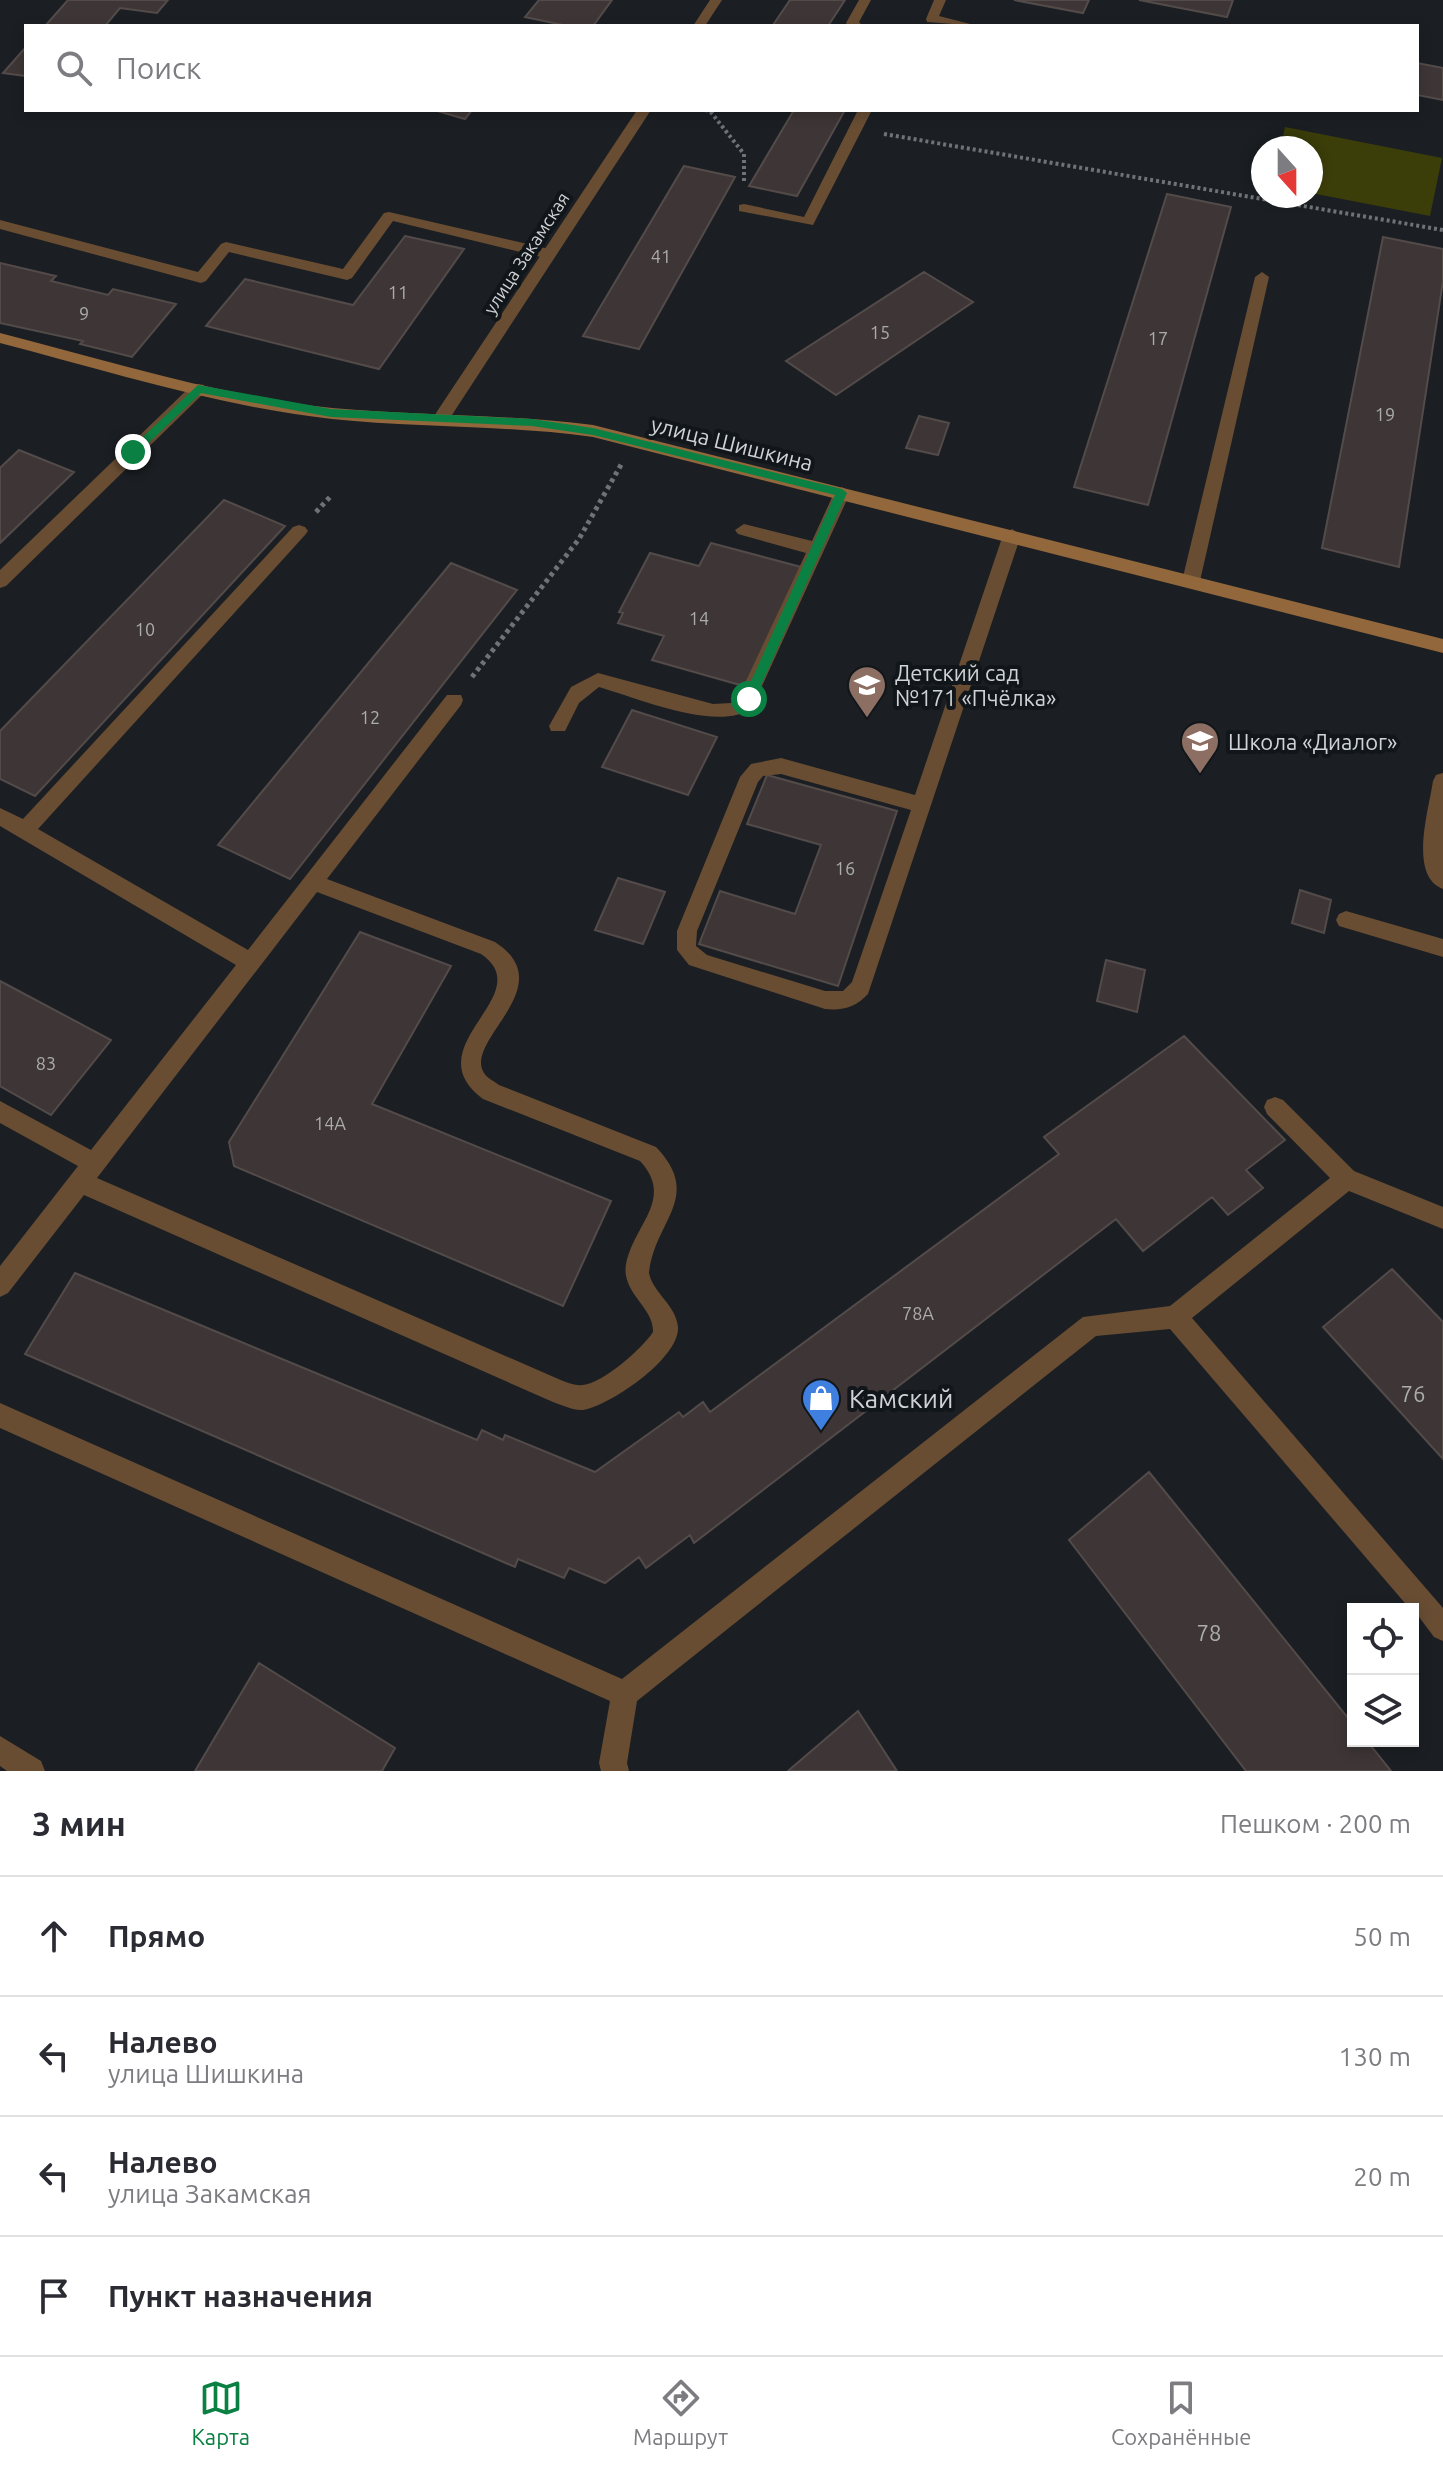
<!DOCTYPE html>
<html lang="ru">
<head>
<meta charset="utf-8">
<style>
	body { margin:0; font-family:Ubuntu,sans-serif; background:#f7f7f7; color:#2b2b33 }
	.controls { position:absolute; right:24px; bottom:24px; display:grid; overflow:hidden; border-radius:0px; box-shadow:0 4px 12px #0003 }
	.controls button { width:72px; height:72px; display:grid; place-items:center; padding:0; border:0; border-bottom:2px solid #e1e1e2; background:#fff; color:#2b2b33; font:40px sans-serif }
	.compass { position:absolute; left:1251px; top:136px; width:72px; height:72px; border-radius:50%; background:#fff; box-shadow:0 4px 12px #0003; rotate:159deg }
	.stop { position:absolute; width:24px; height:24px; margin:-18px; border:6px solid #0b8043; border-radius:50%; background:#fff }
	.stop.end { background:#0b8043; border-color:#fff; box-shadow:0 2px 8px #0008 }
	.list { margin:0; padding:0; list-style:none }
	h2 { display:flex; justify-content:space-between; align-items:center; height:104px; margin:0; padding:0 32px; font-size:34px }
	h2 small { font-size:26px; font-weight:400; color:#7c7c81 }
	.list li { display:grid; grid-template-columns:52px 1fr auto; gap:24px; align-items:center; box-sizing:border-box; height:120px; padding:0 32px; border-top:2px solid #e1e1e2 }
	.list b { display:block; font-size:30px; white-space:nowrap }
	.list p { margin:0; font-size:26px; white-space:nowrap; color:#7c7c81 }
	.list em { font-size:26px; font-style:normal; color:#7c7c81 }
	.icon { flex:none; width:44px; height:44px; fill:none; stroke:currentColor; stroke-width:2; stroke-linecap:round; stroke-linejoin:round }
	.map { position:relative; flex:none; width:1443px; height:1771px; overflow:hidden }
	.search { position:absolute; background:#fff; box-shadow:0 4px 12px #0003; left:24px; right:24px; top:24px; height:88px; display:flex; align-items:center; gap:20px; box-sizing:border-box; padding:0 28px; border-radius:0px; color:#7c7c81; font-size:30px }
	.sheet { height:584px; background:#fff }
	nav { display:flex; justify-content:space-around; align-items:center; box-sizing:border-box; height:112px; border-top:2px solid #e1e1e2; background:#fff; font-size:22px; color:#7c7c81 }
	nav a { display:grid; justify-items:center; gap:4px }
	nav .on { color:#0b8043 }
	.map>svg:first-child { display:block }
</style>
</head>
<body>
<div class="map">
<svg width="1443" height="1771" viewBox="0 0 1443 1771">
	<rect width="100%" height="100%" fill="#1b1f23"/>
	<path fill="#3b3e09" d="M1285,127l157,31 -12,58 -119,-23v-45h-31z"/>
	<path fill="#3e3636" stroke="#534b4a" stroke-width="2" d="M68,0h100l-11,13 -37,-5 -15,18h-60z
		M539,0h73l-19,26h-25l-43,-9z
		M790,0h55l-17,26 -55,-1z
		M1014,0h75l-6,13z
		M1139,0h94l-6,17z
		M26,47v29l-23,-3z
		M1417,63l26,5v32l-26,-5z
		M434,110h38l-7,9z
		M794,110h51l-48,86 -48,-10z
		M684,166l51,11 -96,172 -56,-13z
		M1167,194l64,13 -83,298 -74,-18z
		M405,236l59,13 -85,120 -173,-43 39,-47 108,26z
		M1383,237l60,12v32l-44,286 -77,-19z
		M0,263l56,13 -5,5 57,14 5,-6 63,15 -44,53 -52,-13 3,-3 -83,-18z
		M924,272l49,30 -137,93 -50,-34z
		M919,416l30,7 -11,32 -32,-7z
		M19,450l55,22 -74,71v-75z
		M224,500l61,26 -250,270 -35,-17v-48z
		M711,543l90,24 -54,120 -95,-27 12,-24 -46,-13 5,-10 -4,-1 31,-59 49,13z
		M451,563l66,27 -227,289 -72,-34z
		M632,710l85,27 -29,58 -86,-28z
		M767,775l130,36 -59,175 -139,-42 21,-53 75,23 26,-69 -74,-21z
		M618,878l47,14 -22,52 -48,-14z
		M1300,890l31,10 -7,33 -32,-10z
		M360,932l91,34 -79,138 239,97 -48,105 -329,-140 -5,-24z
		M1106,960l39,10 -8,42 -40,-11z
		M0,981l111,59 -60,75 -51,-29z
		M1184,1036l101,104 -39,30 17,18 -35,27 -16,-18 -69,54 -27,-32 -422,324 -4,-8 -44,33 -7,-11 -34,26 -36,-15 -5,10 -46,-19 -3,8 -490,-213 50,-81 402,167 5,-10 21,10 2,-5 90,37 84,-60 4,5 20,-15 7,10 349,-258 -15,-17z
		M1392,1269l51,53v137l-120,-132z
		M1149,1472l204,252v17h14l24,30h-145l-177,-231z
		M259,1663l136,85 -13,23h-187z
		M858,1711l39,60h-109z"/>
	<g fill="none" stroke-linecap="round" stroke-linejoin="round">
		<path stroke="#6f7376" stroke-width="4" stroke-dasharray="3 3" stroke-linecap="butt" d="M705,110l5,1 34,43v29
			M884,134l559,96"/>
		<path stroke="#6f7376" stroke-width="5" stroke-dasharray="4 4" stroke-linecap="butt" d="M316,512l14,-15
			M472,677l107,-138 43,-76"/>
		<path fill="#684d33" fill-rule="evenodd" d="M859,0h12l-12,22 4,4h-15l-2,-3z
			M934,0h12l-7,16 39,10 -51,-4 -1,-3z
			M858,110h14l-59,115 -74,-14v-6l5,-1 60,13z
			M389,212l160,37 7,5 -7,5 -156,-38 -41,57 -5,2 -118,-28 -23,29 -5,2 -201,-54v-9l198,52 23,-28 5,-2 117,27 41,-56z
			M1262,272l7,5 -69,304 -9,7 -9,-7 73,-304z
			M842,487l8,6 -98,215c-33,25 -115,-10 -153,-21l-20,16 -14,28h-14l-2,-5 22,-39 27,-14 115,31 18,-1 7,-5 68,-145 -68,-19 -3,-4 9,-6 68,17 22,-48z
			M299,525l6,2 3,4 -3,4 -267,294 210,121 199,-255h14l2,5 -2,5 -134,174 168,63c68,44 -32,98 -11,131 3,5 10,8 15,12l157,62c48,50 -2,74 -7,126 4,20 27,32 29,54 2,31 -68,79 -95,83 -9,1 -21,-5 -30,-8l-469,-207 -76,98 -8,4v-31l78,-100 -78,-43v-22l91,49 145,-185 -236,-139v-18l23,11 270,-292zM317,892l164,62c60,41 -69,92 2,145l157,62c35,38 -6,63 -14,103 -5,29 28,43 27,68 -11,17 -51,52 -71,53 -6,1 -13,-2 -19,-4l-466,-203z
			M1012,529l9,6 -153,459c-12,13 -25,17 -43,15l-136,-44 -12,-15v-19l63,-154 11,-13 30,-6 134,37 88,-260zM781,774l130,36 -59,172 -9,9h-18l-118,-36 -11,-9 1,-15 61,-149 5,-6z
			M1443,773v116c-35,-13 -14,-80 -10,-108l3,-6z
			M1346,911l97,28v18l-104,-31 -3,-6 3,-6z
			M1275,1097l8,3 71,71 89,36v22l-94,-38 -157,127 251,290v33l-9,-4 -21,-28h-3l-240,-280 -74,7 -459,365 -10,62 2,8h-28l-2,-8 11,-62 -610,-273v-25l622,276 461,-362 87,-11 160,-128 -63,-64 -3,-7 3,-7z
			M0,1736l41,25 4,10h-38l-7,-5z"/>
		<path fill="#684d33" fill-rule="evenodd" d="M710,0h12l-17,26h-12z
			M637,110h14l-203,311h-12v-8z
			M198,384l6,1v8l-198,193 -6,2v-18l192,-185z"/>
		<path fill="#92673c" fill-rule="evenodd" d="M0,333c108,28 221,63 332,75 87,8 174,6 261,17l850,214v14l-850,-216c-87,-12 -174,-9 -261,-18 -111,-12 -224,-48 -332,-76z"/>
	</g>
	<path fill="#0b8043" d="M198,385l133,24 201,10 61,9 249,61 5,4 -92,206 -6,5 -6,-5 92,-204 -242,-60 -61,-9 -201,-9 -130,-24 -64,61h-7v-5z"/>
	<defs>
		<g id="school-pin" transform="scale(2)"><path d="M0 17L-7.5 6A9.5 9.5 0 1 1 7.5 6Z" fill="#8d6e63" stroke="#11161a"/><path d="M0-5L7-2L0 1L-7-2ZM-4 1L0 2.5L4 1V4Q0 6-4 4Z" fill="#fff"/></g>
		<g id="shop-pin" transform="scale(2)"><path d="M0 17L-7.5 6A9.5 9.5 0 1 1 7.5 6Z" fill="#3f7fe0" stroke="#11161a"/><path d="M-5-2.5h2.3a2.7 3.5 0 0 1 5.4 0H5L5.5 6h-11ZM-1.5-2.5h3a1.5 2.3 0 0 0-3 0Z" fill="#fff"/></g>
	</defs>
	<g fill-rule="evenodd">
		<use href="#school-pin" x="867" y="685"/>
		<use href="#school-pin" x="1200" y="741"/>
		<use href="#shop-pin" x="821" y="1398"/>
	</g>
	<g text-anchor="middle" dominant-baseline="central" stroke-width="8" stroke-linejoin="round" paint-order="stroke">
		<g font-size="18" fill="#cfd3d5" stroke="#11161a">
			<text transform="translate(526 253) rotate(-57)">улица Закамская</text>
		</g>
		<g font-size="18" fill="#abacad">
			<text x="661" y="256">41</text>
			<text x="398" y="292">11</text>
			<text x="84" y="313">9</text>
			<text x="880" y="332">15</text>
			<text x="1158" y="338">17</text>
			<text x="1385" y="414">19</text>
			<text x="699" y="618">14</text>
			<text x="145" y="629">10</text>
			<text x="370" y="717">12</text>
			<text x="845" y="868">16</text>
			<text x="46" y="1063">83</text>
			<text x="330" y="1123">14А</text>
			<text x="918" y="1313">78А</text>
		</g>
		<g font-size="22" fill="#cfd3d5" stroke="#11161a">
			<text transform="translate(732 443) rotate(14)">улица Шишкина</text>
		</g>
		<g font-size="22" fill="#cfd3d5" stroke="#11161a" text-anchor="start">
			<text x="895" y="672">Детский сад<tspan x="895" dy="25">№171 «Пчёлка»</tspan></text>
			<text x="1228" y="741">Школа «Диалог»</text>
		</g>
		<g font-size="22" fill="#abacad">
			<text x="1413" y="1393">76</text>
			<text x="1209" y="1632">78</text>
		</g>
		<g font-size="26" fill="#cfd3d5" stroke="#11161a" text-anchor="start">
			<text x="849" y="1398">Камский</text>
		</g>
	</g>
</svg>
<div class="controls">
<button><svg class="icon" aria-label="locate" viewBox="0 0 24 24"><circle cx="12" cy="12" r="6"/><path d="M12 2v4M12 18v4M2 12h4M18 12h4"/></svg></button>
<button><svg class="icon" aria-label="layers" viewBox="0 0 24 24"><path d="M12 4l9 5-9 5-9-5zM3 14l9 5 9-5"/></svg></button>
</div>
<svg class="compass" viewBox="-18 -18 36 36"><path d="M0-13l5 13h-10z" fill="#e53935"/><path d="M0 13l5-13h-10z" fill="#7c7c81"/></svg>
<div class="stop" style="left:749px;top:699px"></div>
<div class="stop end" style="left:133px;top:452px"></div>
<div class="search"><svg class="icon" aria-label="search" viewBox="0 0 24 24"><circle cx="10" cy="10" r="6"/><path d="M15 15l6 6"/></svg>Поиск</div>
</div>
<section class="sheet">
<h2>3 мин<small>Пешком · 200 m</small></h2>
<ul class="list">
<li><svg class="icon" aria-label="ahead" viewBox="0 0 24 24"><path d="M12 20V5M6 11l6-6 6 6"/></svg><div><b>Прямо</b></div><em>50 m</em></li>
<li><svg class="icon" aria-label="left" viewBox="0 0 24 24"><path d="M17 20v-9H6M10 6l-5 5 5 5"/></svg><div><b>Налево</b><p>улица Шишкина</p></div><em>130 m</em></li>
<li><svg class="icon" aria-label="left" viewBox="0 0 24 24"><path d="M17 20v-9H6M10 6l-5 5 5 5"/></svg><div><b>Налево</b><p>улица Закамская</p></div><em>20 m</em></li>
<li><svg class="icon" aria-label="arrive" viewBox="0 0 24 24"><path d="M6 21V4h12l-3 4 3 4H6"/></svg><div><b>Пункт назначения</b></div></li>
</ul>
</section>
<nav>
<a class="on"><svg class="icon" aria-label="map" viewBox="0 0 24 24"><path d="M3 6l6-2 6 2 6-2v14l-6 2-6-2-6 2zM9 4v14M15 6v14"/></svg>Карта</a>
<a><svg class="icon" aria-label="directions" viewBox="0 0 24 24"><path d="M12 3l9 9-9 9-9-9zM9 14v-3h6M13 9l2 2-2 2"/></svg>Маршрут</a>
<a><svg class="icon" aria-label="saved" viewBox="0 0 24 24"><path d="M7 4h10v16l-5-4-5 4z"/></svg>Сохранённые</a>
</nav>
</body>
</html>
